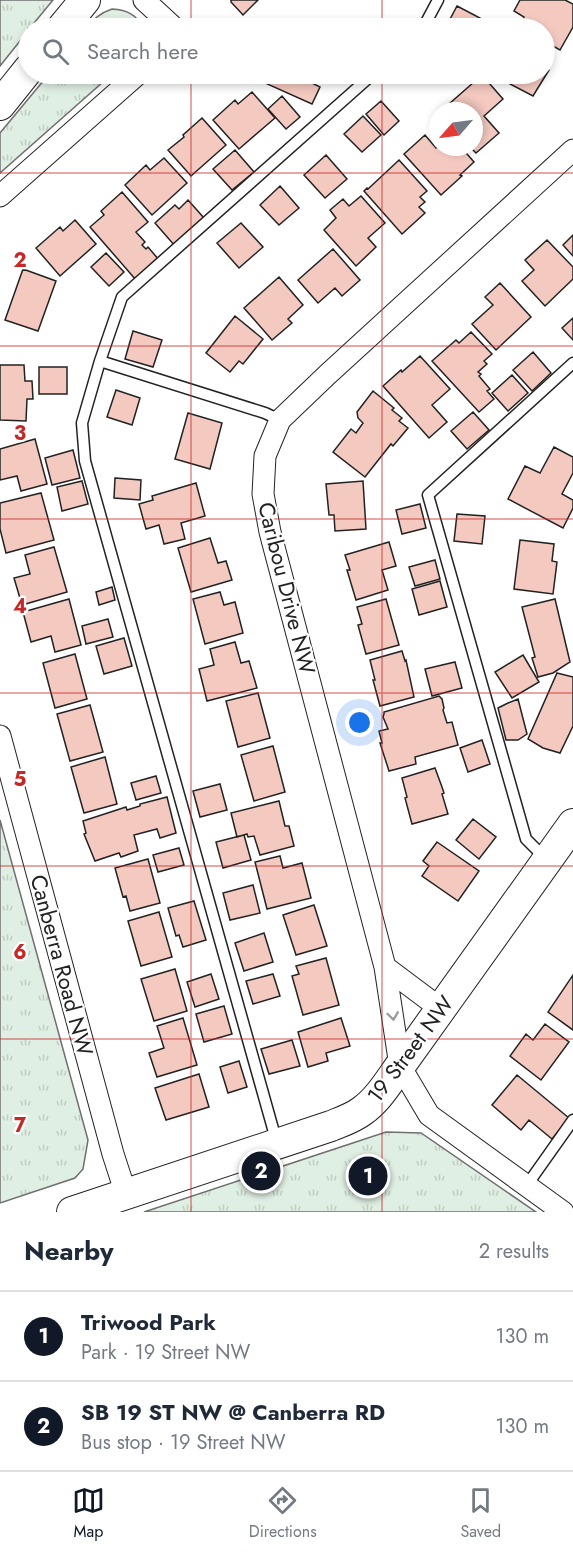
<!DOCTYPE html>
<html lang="en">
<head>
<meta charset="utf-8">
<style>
	body { margin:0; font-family:Jost,sans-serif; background:#f2f2f3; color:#1f2937 }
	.compass { position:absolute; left:429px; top:102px; width:54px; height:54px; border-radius:50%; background:#fff; box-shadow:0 3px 9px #0003; rotate:242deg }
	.you { position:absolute; left:360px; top:723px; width:21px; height:21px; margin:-15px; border:4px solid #fff; border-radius:50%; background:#1a73e8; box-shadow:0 0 0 9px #1a73e833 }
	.badge { display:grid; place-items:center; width:39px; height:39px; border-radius:50%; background:#111827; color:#fff; font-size:20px; font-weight:700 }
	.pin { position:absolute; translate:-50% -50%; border:3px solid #fff; box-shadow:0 2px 6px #0006 }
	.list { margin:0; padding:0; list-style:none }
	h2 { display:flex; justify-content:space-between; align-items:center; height:78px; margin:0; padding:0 24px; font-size:26px }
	h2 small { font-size:20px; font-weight:400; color:#747a83 }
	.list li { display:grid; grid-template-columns:39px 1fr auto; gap:18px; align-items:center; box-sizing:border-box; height:90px; padding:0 24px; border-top:2px solid #e0e1e3 }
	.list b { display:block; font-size:22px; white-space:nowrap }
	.list p { margin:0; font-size:20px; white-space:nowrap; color:#747a83 }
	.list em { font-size:20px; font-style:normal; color:#747a83 }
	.icon { flex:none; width:33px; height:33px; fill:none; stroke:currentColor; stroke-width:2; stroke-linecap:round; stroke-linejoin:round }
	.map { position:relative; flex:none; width:573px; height:1212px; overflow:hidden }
	.search { position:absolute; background:#fff; box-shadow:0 3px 9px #0003; left:18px; right:18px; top:18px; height:66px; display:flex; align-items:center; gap:15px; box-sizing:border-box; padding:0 21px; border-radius:33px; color:#747a83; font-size:22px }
	.sheet { height:258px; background:#fff }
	nav { display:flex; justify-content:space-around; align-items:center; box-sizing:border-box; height:84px; border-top:2px solid #e0e1e3; background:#fff; font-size:16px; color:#747a83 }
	nav a { display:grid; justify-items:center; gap:3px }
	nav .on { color:#111827 }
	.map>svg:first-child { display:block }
</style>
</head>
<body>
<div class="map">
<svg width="573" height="1212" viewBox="0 0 573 1212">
	<defs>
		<pattern id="park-tufts" width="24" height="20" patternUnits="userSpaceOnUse" patternTransform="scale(1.5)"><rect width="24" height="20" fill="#e0efe3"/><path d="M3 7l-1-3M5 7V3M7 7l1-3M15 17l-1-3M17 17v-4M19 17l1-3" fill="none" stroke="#c0cdc2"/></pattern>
	</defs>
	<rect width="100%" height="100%" fill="#fff"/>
	<path fill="url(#park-tufts)" stroke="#6f6f6f" stroke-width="1.5" d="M0,0h53l-23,28h-2v3l-28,35z
		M112,9c15,1 24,5 31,19h-57c8,-9 14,-15 26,-19z
		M49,74h63l-112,99v-40z
		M0,820l88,320 -5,29 -8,9 -75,25z
		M386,1132l35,1 115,79h-392z"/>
	<path fill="#f3c9c0" stroke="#222" stroke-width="1.5" d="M231,0h27l-15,15 -12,-13z
		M520,0h45l8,4v23l-13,23 -16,-9v-13h-23l-2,-1 5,-10 -10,-6z
		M457,6l23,12 -6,10h-21l-6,-3z
		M544,68l5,2 -16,26 -38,-20 1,-2h48z
		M245,74h54l-1,2 22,11 -8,17z
		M482,75l21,24 -19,17 15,17 -23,20 -6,-6h4v-36h-33z
		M252,92l23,26 -36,31 -26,-29 22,-20 3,4z
		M282,96l18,21 -14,12 -18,-20z
		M381,101l18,20 -15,14 -18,-21z
		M363,116l18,19 -19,17 -18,-18z
		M202,118l24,27 -35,31 -23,-26 16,-13 -1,-2z
		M425,135l11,13 2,-2 23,1 13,15 -14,13 2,1 -21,19 -37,-41z
		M235,150l19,22 -22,18 -19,-21z
		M326,155l21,24 -22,19 -21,-23z
		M164,158l23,25 -35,32 -27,-30 21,-20 4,5z
		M399,160l28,31 -7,6 5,5 -6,5 6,6 -23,21 -38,-43 3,-3 1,1z
		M280,186l19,22 -20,17 -19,-20z
		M122,192l26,30 -12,10 9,10 -3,3 4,4 2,-2 11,13 -23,20 -46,-53 14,-12 -3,-4z
		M361,196l24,27 -17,15 8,9 -20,19 -32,-36 12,-12 -6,-8 13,-11 6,7z
		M188,200l16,18 -29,28 -20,-23 20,-18 4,4z
		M75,220l21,24 -36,32 -24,-28 24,-21 3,4z
		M241,223l22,24 -24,21 -22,-25z
		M573,235v21l-10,-11z
		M547,240l26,27v12l-28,27 -23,-25 12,-11 -9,-10z
		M333,249l27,31 -18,16 -7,-8 -17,15 -20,-23z
		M106,253l18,19 -15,14 -18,-19z
		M23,269l33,12 -18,50 -33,-11z
		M279,277l24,28 -15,14 4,4 -20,17 -28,-32z
		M500,283l31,34 -35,33 -24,-26 21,-19 -8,-8z
		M235,316l28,23 -20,25 -4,-3 -9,11 -24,-19z
		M573,318v22l-11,-12z
		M133,331l29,9 -9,27 -28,-8z
		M471,332l21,22 -8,7 3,3 -9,8 3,2 -2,2 11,13 -3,2 7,8 -15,13 -47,-51 24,-21 3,3z
		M533,352l18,21 -19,18 -19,-21z
		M420,356l30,33 -18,16 15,17 -18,16 -46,-52 18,-16 1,2z
		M0,365h24l1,16h7l1,18h-6l-1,22 -26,-1z
		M39,367h28v27h-28z
		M512,375l16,18 -20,18 -16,-18z
		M116,390l24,8 -8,27 -25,-8z
		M373,391l21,17 -2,2 10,8 -3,3 9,7 -15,18 -2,-2 -26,33 -32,-25 18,-23 5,4 7,-10 -5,-5 -1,-6z
		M473,412l16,18 -22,19 -16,-18z
		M188,413l34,10 -12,46 -35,-10z
		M35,439l12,45 -26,7 -4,-15 -17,4v-31z
		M554,447l19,10v16l-11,21 11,6v8l-10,20 -55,-29 17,-33 15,7z
		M73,450l7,28 -28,7 -7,-27z
		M115,478l26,2 -1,20 -26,-2z
		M82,481l6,23 -26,7 -5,-24z
		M363,481l3,48 -31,2 -1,-16h-5l-3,-31z
		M196,483l9,33 -24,7 4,16 -21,5 -5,-19 -13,4 -7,-25 14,-4 -1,-4z
		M41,493l13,47 -48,13 -6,-24v-26z
		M420,504l6,24 -24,6 -6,-24z
		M457,514l28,2 -3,28 -28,-3z
		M210,538l8,25 8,-2 6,19 -41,12 -13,-44z
		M520,540l34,4 -2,17 5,1 -4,32 -39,-5z
		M389,542l7,24 -14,4 6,20 -32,10 -9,-30h3l-5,-15z
		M54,547l13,45 -45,13 -8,-27 16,-4 -5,-19z
		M435,560l5,19 -25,7 -6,-19z
		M440,581l7,26 -28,8 -7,-26z
		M112,587l3,13 -16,5 -3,-13z
		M220,592l4,13 11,-3 8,31 -38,11 -12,-45z
		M69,599l12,46 -26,7 -4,-16 -20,6 -8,-30z
		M386,599l13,46 -33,9 -8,-29 4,-1 -5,-17z
		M555,599l15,63 -17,11 -15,4 -6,-19 3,-1 -13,-50z
		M108,619l5,18 -27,7 -4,-18z
		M124,638l8,28 -28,8 -8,-28z
		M235,642l6,21 8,-2 8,27 -50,13 -8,-32 15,-4 -4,-16z
		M402,651l3,10 1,-1 8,37 -34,9 -7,-26h2l-5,-20z
		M75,654l12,45 -32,9 -12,-45z
		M523,655l16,27 -27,16 -17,-26z
		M455,662l7,26 -30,8 -7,-27z
		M557,673l16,4v49l-13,27 -17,-5 -15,-9z
		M258,693l12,45 -32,9 -12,-46z
		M439,696l3,3 2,9 -1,2 4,13 5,-1 6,23 -43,12 1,7 -27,7 -9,-28h2l-3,-12 9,-2 -5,-12 1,-3v-2z
		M518,699l9,35 -9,6h-12l-8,-32 10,-5z
		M90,705l13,47 -33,9 -13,-47z
		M482,740l8,24 -22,8 -8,-24z
		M273,746l12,46 -31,9 -13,-46z
		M105,757l12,47 -33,9 -13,-46z
		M435,768l7,19 2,6 -2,1 6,20 -36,10 -7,-26 2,-1 -5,-19z
		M156,776l5,17 -25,7 -5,-17z
		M220,784l7,26 -27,7 -7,-26z
		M167,797l9,36 -16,5 -3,-9 -23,6 4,16 -17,6 -2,-4 -24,8 -11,-27 2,-1 -3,-12 43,-14 1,3 13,-4v-2z
		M279,801l6,25h4l5,20 -34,9 -6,-19 -6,1 -1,-3 -10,3 -6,-24z
		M473,819l23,18 -17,22 -23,-19z
		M244,835l7,25 -28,8 -7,-26z
		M437,842l42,29 -21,30 -36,-25 7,-10 -6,-5z
		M179,848l5,17 -26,7 -5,-17z
		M280,856l3,12 19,-5 9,35 -44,11 -12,-47z
		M148,859l12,44 -30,8 -4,-15 -3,1 -8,-29z
		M253,885l7,28 -30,7 -7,-27z
		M194,901l12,39 -23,7 -4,-12 -3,1 -8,-28z
		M314,905l13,41 -31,9 -13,-40z
		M159,912l13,45 -31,9 -13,-45z
		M264,933l9,29 -29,9 -9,-28z
		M326,958l13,47 -36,10 -11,-39 7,-2 -3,-8z
		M175,969l12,42 -33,10 -13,-42z
		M211,974l8,25 -24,8 -8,-25z
		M273,974l7,22 -27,8 -7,-23z
		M573,975v55l-25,-18z
		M224,1006l8,28 -28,8 -8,-28z
		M183,1018l14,47 -40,12 -8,-24 15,-5 -7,-22z
		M341,1018l9,28 -24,7 2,8 -20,6 -10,-35z
		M545,1024l24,18 -28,38 -31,-24 16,-22 7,6z
		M292,1040l8,26 -31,8 -8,-25z
		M239,1061l8,26 -19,6 -8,-26z
		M199,1074l10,33 -43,13 -11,-32z
		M517,1075l52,43 -17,21 -23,-19 -8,10 -29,-25z"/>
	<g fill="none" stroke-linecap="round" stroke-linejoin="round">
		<g stroke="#222" stroke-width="13">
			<path id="lane" d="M423,28l15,-28
				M100,361l22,-64 251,-223
				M546,859l-20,-20 -98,-344 145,-132
				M277,1143l-192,-682 -3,-38 18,-62 165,52 15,7
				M527,1185l46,-65"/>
		</g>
		<g stroke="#222" stroke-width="23">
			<path id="street" d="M144,0l27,25 -1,3
				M0,196l138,-122
				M0,736l113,418 13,40
				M385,967l56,42
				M563,1212l-134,-97 -29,-49 -15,-99 -115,-435 -7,-38 2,-38 15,-36 47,-45 246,-225"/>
		</g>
		<g stroke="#222" stroke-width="32">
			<path id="secondary" d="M62,28l23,-28
				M0,105l28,-35
				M72,1212l259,-86c10,-4 22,-8 31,-15 16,-11 27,-30 38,-45l173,-242"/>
		</g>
		<use href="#lane" stroke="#fff" stroke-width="10"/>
		<use href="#street" stroke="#fff" stroke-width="21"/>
		<use href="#secondary" stroke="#fff" stroke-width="30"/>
	</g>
	<defs><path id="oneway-chevron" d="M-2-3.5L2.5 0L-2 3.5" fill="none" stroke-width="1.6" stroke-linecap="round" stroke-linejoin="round" transform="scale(1.5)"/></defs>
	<use stroke="#9c9c9c" href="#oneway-chevron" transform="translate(393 1016) rotate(82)"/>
	<path fill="none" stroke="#c62828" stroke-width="1.5" stroke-opacity="0.55" d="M191,0v28M382,0v28M191,74v1138M382,74v1138M0,173h573M0,346h573M0,519h573M0,693h573M0,866h573M0,1039h573"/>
	<g text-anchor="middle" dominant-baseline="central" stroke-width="4.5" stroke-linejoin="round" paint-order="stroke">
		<g font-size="22" fill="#222" stroke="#fff">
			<text transform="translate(287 588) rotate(76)">Caribou Drive NW</text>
			<text transform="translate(62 965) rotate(75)">Canberra Road NW</text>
			<text transform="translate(410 1049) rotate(-53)">19 Street NW</text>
		</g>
	</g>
	<g font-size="20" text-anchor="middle" font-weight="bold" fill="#c62828" stroke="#fff" stroke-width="4.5" stroke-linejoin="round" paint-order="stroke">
		<text x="20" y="267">2</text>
		<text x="20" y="440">3</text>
		<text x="20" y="613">4</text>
		<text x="20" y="786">5</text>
		<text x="20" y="959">6</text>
		<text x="20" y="1132">7</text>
	</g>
</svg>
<svg class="compass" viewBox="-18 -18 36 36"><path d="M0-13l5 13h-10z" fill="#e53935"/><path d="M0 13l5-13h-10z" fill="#747a83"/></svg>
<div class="you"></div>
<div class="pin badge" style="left:368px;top:1176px">1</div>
<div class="pin badge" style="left:261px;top:1171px">2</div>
<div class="search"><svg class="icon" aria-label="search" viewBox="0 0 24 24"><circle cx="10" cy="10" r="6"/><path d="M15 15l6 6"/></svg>Search here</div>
</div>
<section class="sheet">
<h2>Nearby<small>2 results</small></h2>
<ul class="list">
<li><span class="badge">1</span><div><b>Triwood Park</b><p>Park · 19 Street NW</p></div><em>130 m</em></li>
<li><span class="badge">2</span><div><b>SB 19 ST NW @ Canberra RD</b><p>Bus stop · 19 Street NW</p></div><em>130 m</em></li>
</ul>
</section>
<nav>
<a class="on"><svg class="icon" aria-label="map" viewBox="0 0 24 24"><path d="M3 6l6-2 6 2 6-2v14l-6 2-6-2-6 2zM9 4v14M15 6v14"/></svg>Map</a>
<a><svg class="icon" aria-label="directions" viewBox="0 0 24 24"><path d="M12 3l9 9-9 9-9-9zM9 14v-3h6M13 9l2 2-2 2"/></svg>Directions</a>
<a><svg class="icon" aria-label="saved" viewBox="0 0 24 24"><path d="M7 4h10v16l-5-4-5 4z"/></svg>Saved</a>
</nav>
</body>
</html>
